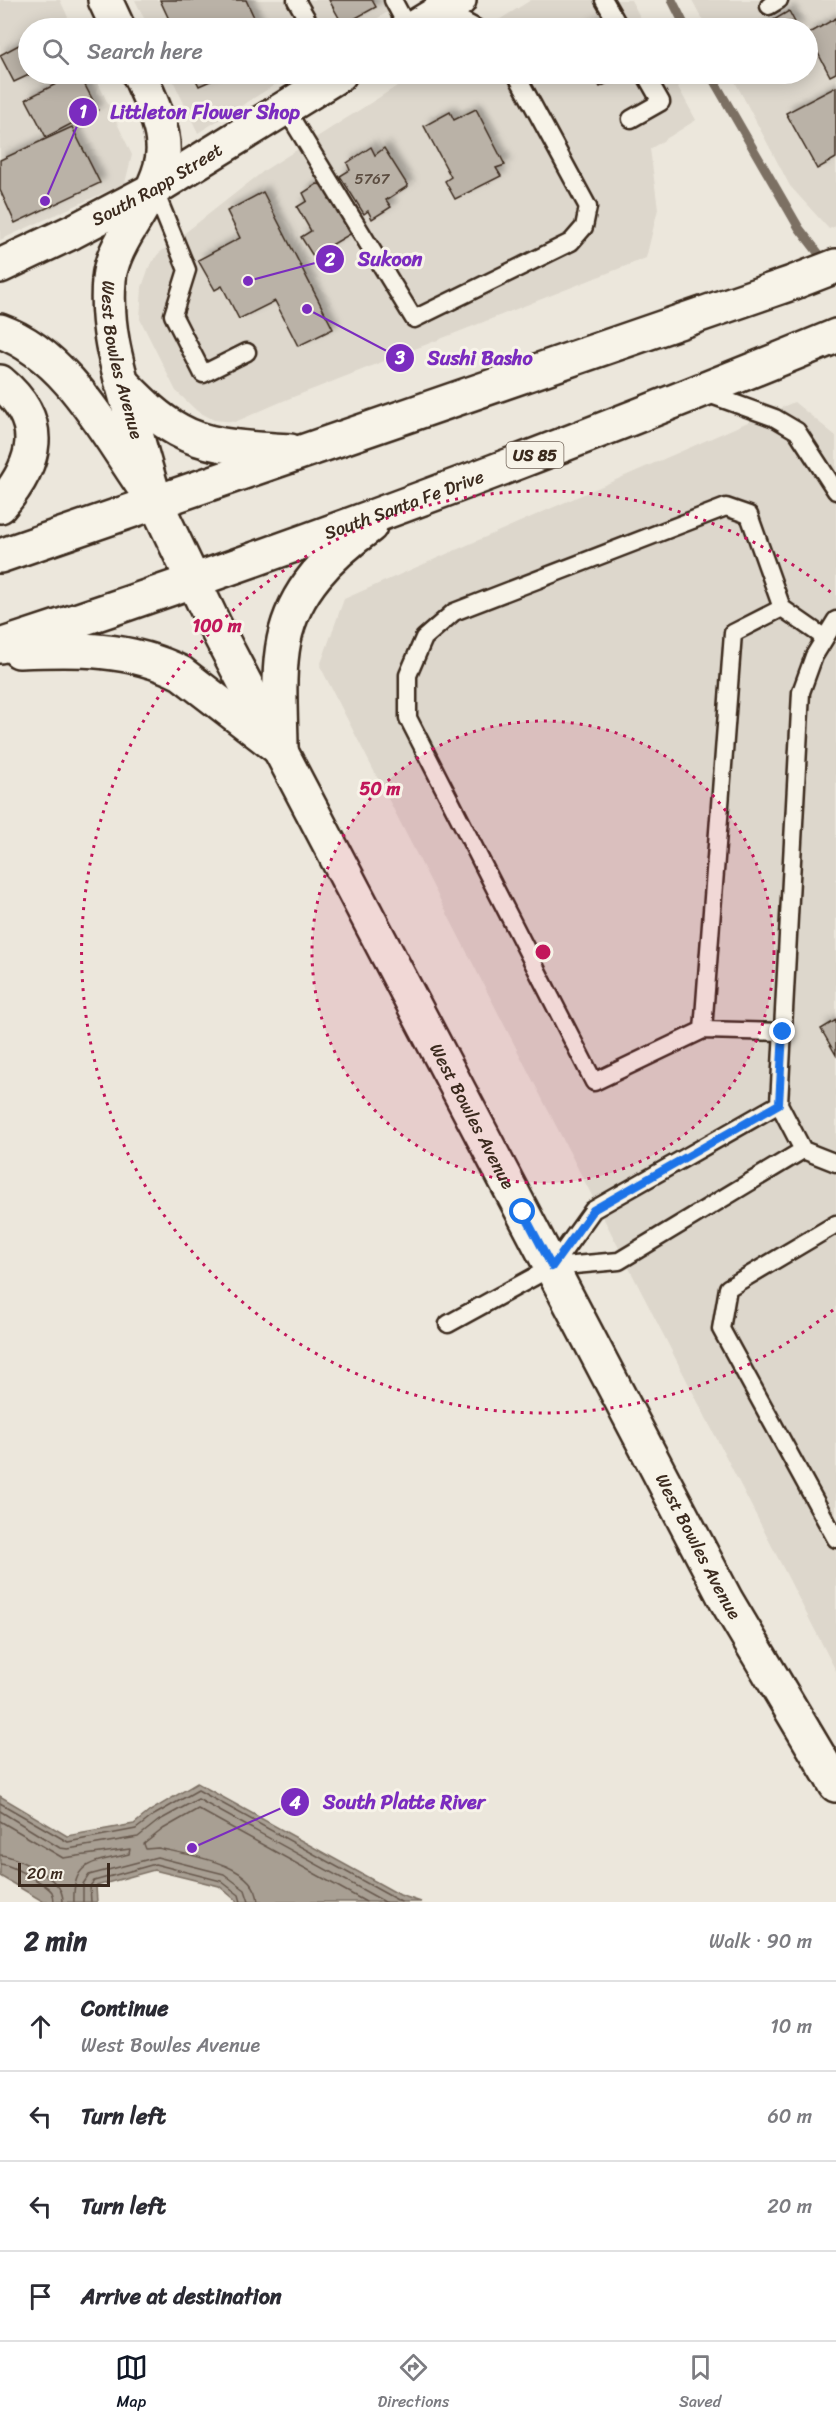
<!DOCTYPE html>
<html lang="en">
<head>
<meta charset="utf-8">
<style>
	body { margin:0; font-family:Sriracha,sans-serif; background:#f7f7f7; color:#2b2b33 }
	.scale { position:absolute; left:18px; bottom:15px; width:92px; box-sizing:border-box; padding-left:6px; border:3px solid #3b2a1e; border-top:0; font-size:16px; line-height:21px; white-space:nowrap; color:#3b2a1e; -webkit-text-stroke:4px #f7f3e8; paint-order:stroke }
	.stop { position:absolute; width:18px; height:18px; margin:-14px; border:4px solid #1a73e8; border-radius:50%; background:#fff }
	.stop.end { background:#1a73e8; border-color:#fff; box-shadow:0 2px 6px #0008 }
	.list { margin:0; padding:0; list-style:none }
	h2 { display:flex; justify-content:space-between; align-items:center; height:78px; margin:0; padding:0 24px; font-size:26px }
	h2 small { font-size:20px; font-weight:400; color:#7c7c81 }
	.list li { display:grid; grid-template-columns:39px 1fr auto; gap:18px; align-items:center; box-sizing:border-box; height:90px; padding:0 24px; border-top:2px solid #e1e1e2 }
	.list b { display:block; font-size:22px; white-space:nowrap }
	.list p { margin:0; font-size:20px; white-space:nowrap; color:#7c7c81 }
	.list em { font-size:20px; font-style:normal; color:#7c7c81 }
	.icon { flex:none; width:33px; height:33px; fill:none; stroke:currentColor; stroke-width:2; stroke-linecap:round; stroke-linejoin:round }
	.map { position:relative; flex:none; width:836px; height:1902px; overflow:hidden }
	.search { position:absolute; background:#fff; box-shadow:0 3px 15px #0003; left:18px; right:18px; top:18px; height:66px; display:flex; align-items:center; gap:15px; box-sizing:border-box; padding:0 21px; border-radius:33px; color:#7c7c81; font-size:22px }
	.sheet { height:438px; background:#fff }
	nav { display:flex; justify-content:space-around; align-items:center; box-sizing:border-box; height:84px; border-top:2px solid #e1e1e2; background:#fff; font-size:16px; color:#7c7c81 }
	nav a { display:grid; justify-items:center; gap:3px }
	nav .on { color:#111827 }
	.map>svg:first-child { display:block }
</style>
</head>
<body>
<div class="map">
<svg width="836" height="1902" viewBox="0 0 836 1902">
	<defs>
		<filter id="shadow"><feDropShadow dx="5.5" dy="-5.5" stdDeviation="3" flood-color="#0004"/></filter>
	</defs>
	<rect width="100%" height="100%" fill="#ece7dc"/>
	<filter id="ink" filterUnits="userSpaceOnUse"><feTurbulence type="fractalNoise" baseFrequency=".0167" numOctaves="2"/><feDisplacementMap in="SourceGraphic" scale="12" xChannelSelector="R" yChannelSelector="G"/><feConvolveMatrix kernelMatrix="1 2 1 2 8 2 1 2 1" color-interpolation-filters="sRGB"/></filter>
	<g filter="url(#ink)">
		<path fill="#ddd7cc" d="M0,0h60l13,28h-45v46h66l38,81 -7,28 -125,57z
			M135,0h272l-45,28h-213z
			M531,0h100l15,28h-160z
			M692,0h144v226l-7,3 -39,-43 -59,-112h77v-46h-101z
			M170,74h122l-94,59z
			M416,74h255l25,46 -46,29 8,60 -12,49 -363,143 -48,21 -21,-2 -17,-9 -21,-20 -36,-72 2,-32 7,-20 9,-13 107,-84z
			M794,402l42,34v1235l-516,-1005 24,-67z"/>
		<path fill="#a89f93" stroke="#7c7064" stroke-width="1.5" d="M197,1783l203,112 21,7h-183l-19,-16 -65,-16 -58,16 1,16h-53l-44,-26v-80l67,40 67,-12 16,-13z"/>
		<g fill="none" stroke-linecap="round" stroke-linejoin="round">
			<path stroke="#67594d" stroke-width="1.5" d="M0,1803l68,39 68,-13 18,-14 44,-25 203,112
				M0,1811l60,37 8,1 70,-12 20,-16 40,-22 187,103
				M0,1821l63,37 67,-9 -1,5c-34,9 -57,5 -55,48
				M0,1855c13,0 47,19 56,29 5,5 7,11 7,18
				M0,1864c10,0 46,20 52,28 2,4 2,6 2,10
				M83,1902v-18l6,-9 68,-18 67,17 21,16 4,12
				M91,1902l-1,-16 4,-5 61,-17 66,17 18,14 2,7
				M258,1902c-2,-39 -70,-47 -100,-54l-12,1 -2,-5 19,-15 35,-20 168,93"/>
			<path stroke="#7c7064" stroke-width="9" d="M672,0l14,28
				M710,74l89,154 27,35"/>
		</g>
		<path fill="#bab2a7" stroke="#3b2a1e" stroke-width="1.5" filter="url(#shadow)" d="M160,0h86l13,28h-86z
			M329,0h43l4,7 -33,18z
			M789,11l9,17h-38z
			M606,16l7,12h-30z
			M836,18v55l-6,3 -22,-42z
			M28,40v34h3l-17,8 -14,-27z
			M76,74h3l19,36 -52,27 -20,-38z
			M193,74h33l-27,12z
			M592,74h33l-25,13z
			M836,87v71l-19,11 -31,-56z
			M476,109l29,56 -9,3 5,8 -46,23 -10,-18 6,-4 -27,-51 26,-14 4,8z
			M72,127l28,56 -85,40 -15,-33v-30z
			M371,147l4,8 9,-7 24,38 -22,14 5,7 -19,12 -4,-8 -4,3 -24,-38 10,-6 -3,-7z
			M317,184l12,2 28,44 -44,26 -12,-19 10,-6 -14,-24 10,-6 -4,-8z
			M263,192l70,137 -35,17 -23,-45 -36,18 -17,-33 -7,4 -17,-30 42,-22 -13,-27z
			M836,1020v35l-15,-26z"/>
		<g fill="none" stroke-linecap="round" stroke-linejoin="round">
			<g stroke="#3b2a1e" stroke-width="21">
				<path id="service" d="M296,0l16,28
					M393,0l15,28
					M604,0l16,28
					M769,6l10,-6
					M443,10l33,18
					M285,108l129,211 157,-77 13,-15 4,-20 -72,-133
					M631,119l30,-17 -16,-28
					M154,189l33,81 -14,45 30,59 44,-22
					M703,392l72,26 22,13 39,60
					M782,608l-49,25 -30,397 -109,52 -186,-364v-43l16,-37 30,-26 272,-105 23,8 33,93 43,30
					M836,620l-22,36 -13,36 -22,412 24,46 33,13
					M703,1030l80,2
					M836,1224l-108,64 -7,41 115,210
					M552,1267l41,-57 186,-106
					M448,1324l104,-57 67,-6 184,-111"/>
			</g>
			<g stroke="#3b2a1e" stroke-width="38">
				<g id="minor">
					<path d="M413,28l46,-28"/>
					<path id="s1" d="M0,266l72,-34 82,-43 186,-115"/>
				</g>
			</g>
			<g stroke="#3b2a1e" stroke-width="38">
				<g id="secondary">
					<path d="M105,0l13,28"/>
					<path id="s2" d="M139,74c33,72 34,84 -8,152 -10,16 -21,35 -22,54 -4,47 8,86 21,131 8,31 17,62 26,92"/>
					<path d="M0,331c66,24 103,97 141,152"/>
				</g>
			</g>
			<g stroke="#3b2a1e" stroke-width="38">
				<g id="primary">
					<path id="s3" d="M156,503l58,121 512,976 110,185"/>
				</g>
			</g>
			<g stroke="#3b2a1e" stroke-width="38">
				<g id="trunk">
					<path d="M0,382c48,40 37,81 0,124"/>
					<path d="M122,383c17,17 34,35 56,47 33,19 75,18 112,21"/>
					<path d="M0,556l792,-273 44,-17"/>
					<path id="s4" d="M0,646c282,-92 561,-197 836,-310"/>
					<path d="M19,651c56,-2 111,-4 162,22l100,77"/>
					<path d="M281,750c0,-35 -4,-75 3,-110 10,-50 46,-85 86,-114"/>
				</g>
			</g>
			<use href="#service" stroke="#f7f3e8" stroke-width="16"/>
			<use href="#minor" stroke="#f7f3e8" stroke-width="33"/>
			<use href="#secondary" stroke="#f7f3e8" stroke-width="33"/>
			<use href="#primary" stroke="#f7f3e8" stroke-width="33"/>
			<use href="#trunk" stroke="#f7f3e8" stroke-width="33"/>
		</g>
	</g>
	<g fill="none" stroke-linecap="round" stroke-linejoin="round" filter="url(#ink)">
		<path stroke="#1a73e8" stroke-width="8" d="M523,1212l29,55 41,-57 186,-106 4,-72"/>
	</g>
	<circle cx="543" cy="952" r="231" fill="#c2185b" fill-opacity=".12"/>
	<g fill="none" stroke="#c2185b" stroke-width="3" stroke-dasharray="3 6">
		<circle cx="543" cy="952" r="231"/>
		<path d="M833 1310A461 461 0 1 1 833 594"/>
	</g>
	<g text-anchor="middle" dominant-baseline="central" stroke-width="6" stroke-linejoin="round" paint-order="stroke">
		<g font-size="15" fill="#5b4c40">
			<text x="372" y="179">5767</text>
		</g>
		<rect fill="#f7f3e8" stroke="#73665b" stroke-width="1.5" x="506.5" y="442" width="57" height="26" rx="4.5"/>
		<g font-size="16" font-weight="bold" fill="#3b2a1e">
			<text x="535" y="455">US 85</text>
		</g>
		<g font-size="18" fill="#3b2a1e" stroke="#f7f3e8">
			<text stroke="none"><textPath href="#s1" startOffset="177">South Rapp Street</textPath></text>
			<text stroke="none"><textPath href="#s2" startOffset="304">West Bowles Avenue</textPath></text>
			<text stroke="none"><textPath href="#s4" startOffset="428">South Santa Fe Drive</textPath></text>
			<text stroke="none"><textPath href="#s3" startOffset="690">West Bowles Avenue</textPath></text>
			<text stroke="none"><textPath href="#s3" startOffset="1176">West Bowles Avenue</textPath></text>
		</g>
	</g>
	<circle cx="543" cy="952" r="9" fill="#c2185b" stroke="#f7f3e8" stroke-width="3"/>
	<g font-size="18" text-anchor="middle" font-weight="bold" fill="#c2185b" stroke="#f7f3e8" stroke-width="6" stroke-linejoin="round" paint-order="stroke">
		<text x="217" y="632">100 m</text>
		<text x="380" y="795">50 m</text>
	</g>
	<path fill="none" stroke="#7b2cbf" stroke-width="2" d="M45 201L83 112M248 281L330 259M307 309L400 358M192 1848L295 1802"/>
	<g fill="#7b2cbf" stroke="#f7f3e8" stroke-width="2">
		<circle cx="45" cy="201" r="6"/>
		<circle cx="248" cy="281" r="6"/>
		<circle cx="307" cy="309" r="6"/>
		<circle cx="192" cy="1848" r="6"/>
		<circle cx="83" cy="112" r="15"/>
		<circle cx="330" cy="259" r="15"/>
		<circle cx="400" cy="358" r="15"/>
		<circle cx="295" cy="1802" r="15"/>
	</g>
	<g font-size="18" text-anchor="middle" font-weight="bold" fill="#fff">
		<text x="83" y="118">1</text>
		<text x="330" y="266">2</text>
		<text x="400" y="364">3</text>
		<text x="295" y="1809">4</text>
	</g>
	<g font-size="20" text-anchor="middle" font-weight="bold" fill="#7b2cbf" stroke="#f7f3e8" stroke-width="6" stroke-linejoin="round" paint-order="stroke">
		<text x="205" y="119">Littleton Flower Shop</text>
		<text x="390" y="266">Sukoon</text>
		<text x="480" y="365">Sushi Basho</text>
		<text x="404" y="1809">South Platte River</text>
	</g>
</svg>
<div class="scale">20 m</div>
<div class="stop" style="left:523px;top:1212px"></div>
<div class="stop end" style="left:783px;top:1032px"></div>
<div class="search"><svg class="icon" aria-label="search" viewBox="0 0 24 24"><circle cx="10" cy="10" r="6"/><path d="M15 15l6 6"/></svg>Search here</div>
</div>
<section class="sheet">
<h2>2 min<small>Walk · 90 m</small></h2>
<ul class="list">
<li><svg class="icon" aria-label="ahead" viewBox="0 0 24 24"><path d="M12 20V5M6 11l6-6 6 6"/></svg><div><b>Continue</b><p>West Bowles Avenue</p></div><em>10 m</em></li>
<li><svg class="icon" aria-label="left" viewBox="0 0 24 24"><path d="M17 20v-9H6M10 6l-5 5 5 5"/></svg><div><b>Turn left</b></div><em>60 m</em></li>
<li><svg class="icon" aria-label="left" viewBox="0 0 24 24"><path d="M17 20v-9H6M10 6l-5 5 5 5"/></svg><div><b>Turn left</b></div><em>20 m</em></li>
<li><svg class="icon" aria-label="arrive" viewBox="0 0 24 24"><path d="M6 21V4h12l-3 4 3 4H6"/></svg><div><b>Arrive at destination</b></div></li>
</ul>
</section>
<nav>
<a class="on"><svg class="icon" aria-label="map" viewBox="0 0 24 24"><path d="M3 6l6-2 6 2 6-2v14l-6 2-6-2-6 2zM9 4v14M15 6v14"/></svg>Map</a>
<a><svg class="icon" aria-label="directions" viewBox="0 0 24 24"><path d="M12 3l9 9-9 9-9-9zM9 14v-3h6M13 9l2 2-2 2"/></svg>Directions</a>
<a><svg class="icon" aria-label="saved" viewBox="0 0 24 24"><path d="M7 4h10v16l-5-4-5 4z"/></svg>Saved</a>
</nav>
</body>
</html>
